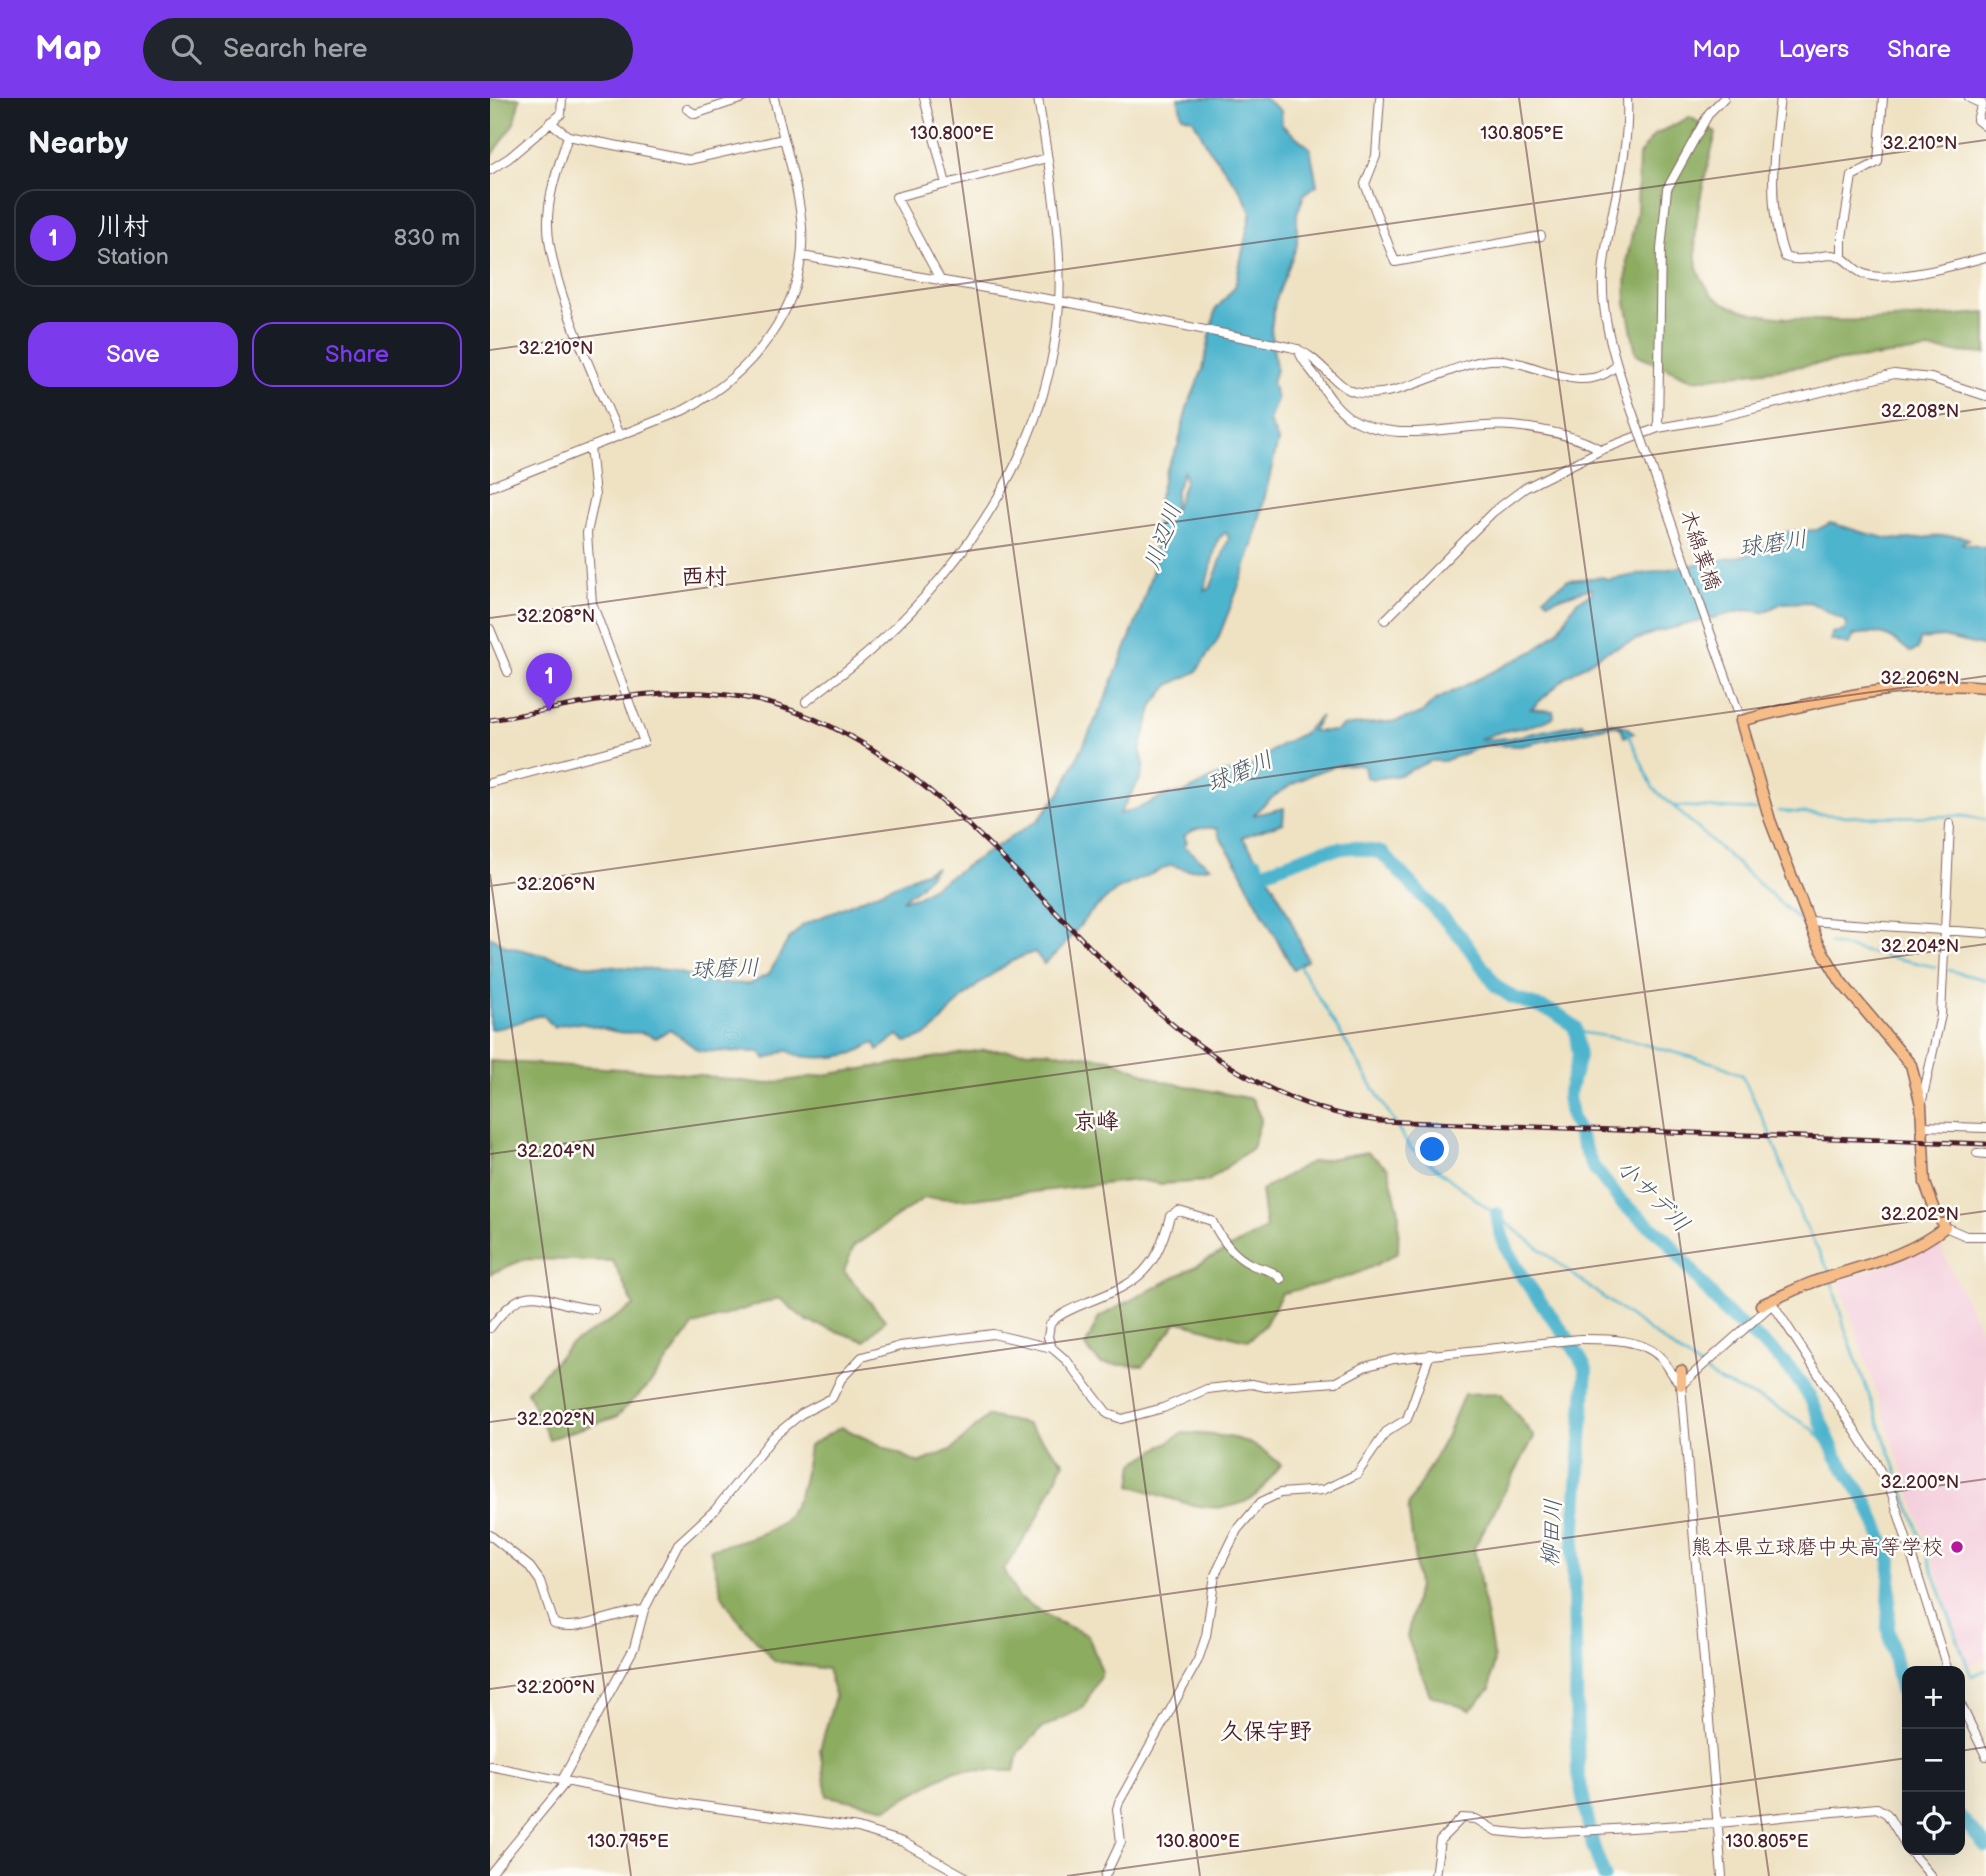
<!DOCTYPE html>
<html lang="en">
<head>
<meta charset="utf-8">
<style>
	body { margin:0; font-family:"Balsamiq Sans","Klee One",sans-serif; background:#20242c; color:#f1f3f6 }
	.controls { position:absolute; right:21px; bottom:21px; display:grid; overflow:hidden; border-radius:14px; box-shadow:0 7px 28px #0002 }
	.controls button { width:63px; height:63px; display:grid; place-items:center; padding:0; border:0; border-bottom:2px solid #363941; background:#171b24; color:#f1f3f6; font:35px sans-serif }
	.you { position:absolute; left:943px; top:1052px; width:24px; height:24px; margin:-18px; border:5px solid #fff; border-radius:50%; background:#1a73e8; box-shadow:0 0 0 10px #1a73e833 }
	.badge { display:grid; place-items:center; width:46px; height:46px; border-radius:50%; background:#7c3aed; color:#fff; font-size:23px; font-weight:700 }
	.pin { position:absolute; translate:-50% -58px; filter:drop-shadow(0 2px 4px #0008) }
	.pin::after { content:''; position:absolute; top:37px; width:24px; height:21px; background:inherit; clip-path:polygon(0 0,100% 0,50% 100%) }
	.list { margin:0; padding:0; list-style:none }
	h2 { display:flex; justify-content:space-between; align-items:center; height:91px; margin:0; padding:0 28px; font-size:30px }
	h2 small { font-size:23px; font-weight:400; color:#9ea1a6 }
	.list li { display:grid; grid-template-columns:46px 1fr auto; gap:21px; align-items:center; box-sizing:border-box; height:98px; margin:0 14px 14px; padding:0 14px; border:2px solid #363941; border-radius:21px }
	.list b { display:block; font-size:26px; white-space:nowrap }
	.list p { margin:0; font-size:23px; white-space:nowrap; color:#9ea1a6 }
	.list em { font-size:23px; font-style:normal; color:#9ea1a6 }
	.actions { display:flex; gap:14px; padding:21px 28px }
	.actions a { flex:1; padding:16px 0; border:2px solid #7c3aed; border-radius:21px; text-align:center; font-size:24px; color:#7c3aed }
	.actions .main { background:#7c3aed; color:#fff }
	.icon { flex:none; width:38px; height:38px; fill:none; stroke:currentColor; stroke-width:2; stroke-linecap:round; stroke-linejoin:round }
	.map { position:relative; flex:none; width:1496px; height:1778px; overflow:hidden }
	header { display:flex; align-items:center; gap:42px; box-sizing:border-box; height:98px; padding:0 35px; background:#7c3aed; color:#fff }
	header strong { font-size:33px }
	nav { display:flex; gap:38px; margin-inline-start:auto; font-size:24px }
	.search { width:490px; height:63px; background:#20242c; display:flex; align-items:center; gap:18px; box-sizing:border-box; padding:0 24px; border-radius:38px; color:#9ea1a6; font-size:26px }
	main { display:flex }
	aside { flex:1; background:#171b24 }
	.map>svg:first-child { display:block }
</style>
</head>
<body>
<header>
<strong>Map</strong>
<div class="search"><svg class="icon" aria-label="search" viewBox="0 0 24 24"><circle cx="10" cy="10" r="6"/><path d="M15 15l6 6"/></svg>Search here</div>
<nav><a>Map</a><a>Layers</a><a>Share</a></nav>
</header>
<main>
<aside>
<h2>Nearby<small></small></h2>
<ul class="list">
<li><span class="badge">1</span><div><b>川村</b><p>Station</p></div><em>830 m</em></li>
</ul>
<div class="actions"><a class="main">Save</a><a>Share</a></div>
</aside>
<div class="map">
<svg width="1496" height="1778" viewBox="0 0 1496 1778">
	<rect width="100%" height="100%" fill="#fdfcf7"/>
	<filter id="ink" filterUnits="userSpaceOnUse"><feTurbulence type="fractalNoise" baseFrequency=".0143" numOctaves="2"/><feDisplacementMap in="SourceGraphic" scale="14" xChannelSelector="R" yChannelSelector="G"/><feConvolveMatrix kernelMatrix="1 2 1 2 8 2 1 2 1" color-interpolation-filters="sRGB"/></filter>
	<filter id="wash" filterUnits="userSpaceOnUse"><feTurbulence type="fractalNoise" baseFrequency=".00686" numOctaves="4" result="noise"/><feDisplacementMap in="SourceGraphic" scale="28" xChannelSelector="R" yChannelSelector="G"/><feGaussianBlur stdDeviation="1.57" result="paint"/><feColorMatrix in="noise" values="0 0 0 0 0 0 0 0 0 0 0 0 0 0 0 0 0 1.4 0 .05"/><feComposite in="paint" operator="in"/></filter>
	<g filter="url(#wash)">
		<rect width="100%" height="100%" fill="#efe2c3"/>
		<path fill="#f4cfdd" d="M1450,1148l46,96v316l-18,8 -129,-385z"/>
		<path fill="#8cac60" stroke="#6b6646" stroke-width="2" d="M0,0h30l-6,25 -24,36z
			M1200,19l26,16c-10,42 -26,89 -19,133 1,8 12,27 19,32 52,36 205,19 270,15v41l-57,-4 -236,30 -57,-26 -10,-52 1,-44 10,-46 2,-57 15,-20z
			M493,952l63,1 64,8 51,22 91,18 9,20 -9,29 -44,33 -46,3 -25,-4 -164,19 -49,-1 -70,48 -10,25 41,49 -20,21 -58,-20 -28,-23 -85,27 -45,60 -33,32 -67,22 -22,-48 43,-46 64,-39 -21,-45 -88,-2 -35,15v-213l180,11 96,12z
			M877,1054l21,16 11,44 -1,40c-36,25 -74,32 -116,41l-17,32 -16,15c-25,-4 -47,-14 -72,-18l-34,44 -42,-2 -16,-17 14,-30 167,-88 -5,-39 50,-28z
			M1011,1295l33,44 -60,111 20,111 -4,30 -20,21 -40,-15 -23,-58 11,-51 -10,-80 38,-69 18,-43z
			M497,1318l40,8 37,38 -29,61 -31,46 14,28 38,24 32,14 14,37 -19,36 -41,20 -23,24 -5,19 -59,-1 -68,38 -60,-12 -7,-47 15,-53 -8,-27 -53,-8 -39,-45 -13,-21 -12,-46c75,-20 89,-24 99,-103l32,-19 78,36 34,-14z
			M693,1335c42,3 65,1 98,32 -9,10 -18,26 -29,33 -37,23 -84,-1 -121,-13l3,-22z"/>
		<path fill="#4eb4cd" stroke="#4c6a7c" stroke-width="2" fill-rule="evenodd" d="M688,0h86l17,13 1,14 28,23 7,37 -12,8 -8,20v32l-22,57 -4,27 5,40 -4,14 5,16 -8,22 9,20 -24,101 -16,46 -21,53 -21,31 -27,13 -16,20 -13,45 4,14 -4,15 -21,35 20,-6 29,-14h14l43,-22 20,-1 35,-26 24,-12 17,-17 -9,15h25l5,-5 55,-5 25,-8 12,-12 100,-50 24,-20 18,-29 15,-8 1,-6 -44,13 -4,-4 24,-17 35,-3 5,3 129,-23 20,-5 29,-20 31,-2 13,-7c21,5 43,14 64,16 26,3 51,-9 75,0l-7,4 24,5v99l-43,-10 -23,2 -2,10 -8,3c-19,-17 -31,-22 -56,-17l-5,10 -18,-5 1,-7 13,-2 2,-9 -37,-20 -28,1 -18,9 -19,-2 -89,22 -51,20 -40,26 -34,31 22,2 1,6c-23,13 -51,10 -75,23l31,-2 72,-15 2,4c19,-3 36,-9 50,6l-10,4 -3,-9 -7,-3 -93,21 -35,-1 -42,16h-14l-30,14 -27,4 -7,-2 -2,-11c-30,-10 -92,25 -110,49l30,-7 -1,15 -41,14c28,37 49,79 65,123l-14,9 -47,-87c-5,-20 -23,-32 -29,-53 -13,-3 -21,-1 -33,7l3,6 -3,4 26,21 -22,3 -17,-5 -55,25 -26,23 -29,36 -17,15 -9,-12c-24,6 -51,27 -70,44 -23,20 -26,40 -59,46l-8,-7 -20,15 -3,-7c-8,2 -13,7 -21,10 -17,5 -53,8 -67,-3l-21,9 -6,-7 -61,-1 -29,-22 -14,9c-20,-10 -22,-3 -38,-6 -21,-4 -42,-14 -64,-5l-11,-12c-20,3 -30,13 -53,14v-93l16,10 77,19 86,5 46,13 35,1 19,-10 19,-34 15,-15 133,-58 -17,20 -17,13 15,-3 121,-77 23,-28 43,-90 35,-87 14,-46 5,-67 7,-30 13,-26 9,-38 16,-39 13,-60 19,-22 16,-75 -10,-21 -33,-44 -15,-28 -11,-3zM694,372l1,12 -12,32 3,-24zM736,434l3,6 -19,51 -6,2 14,-52z"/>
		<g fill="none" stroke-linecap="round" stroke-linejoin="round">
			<path stroke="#4eb4cd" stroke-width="2.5" d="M1138,635l25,55 146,132
				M1184,708l82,4
				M1288,713l83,6 103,-1 22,4
				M1340,846l106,23
				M807,864l113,186 179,139 131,95 53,23 40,24 23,27
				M1458,872l38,10
				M1088,934l46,7 94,25 24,11 27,56 32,86 29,56
				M1341,1181l14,50 126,347 15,-6"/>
			<path stroke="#4eb4cd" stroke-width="14" d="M765,764l6,11 60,-22 31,-4 30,6 79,84 36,50 15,10 44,16 19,14 4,29 -11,40 3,20 21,49 29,37 45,37 60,74 52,43 16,18 16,23 26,59 32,48 23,57 -3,67 19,90
				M1007,1116c7,60 64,102 89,156l-13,184 5,219 15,73 11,30
				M1470,1719l26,29"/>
		</g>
	</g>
	<g filter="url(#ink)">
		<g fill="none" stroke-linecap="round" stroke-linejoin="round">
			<g stroke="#846360" stroke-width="10">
				<path id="minor" d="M434,0l22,86
					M890,0l-4,58 -11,28 30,78 146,-26
					M1137,0c3,59 -16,108 -23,165 -6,47 10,93 24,137
					M1290,0c-6,51 -14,109 5,159 14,6 32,-2 47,-2 15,1 19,14 32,19 27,10 93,-9 122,-17
					M1479,0l13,6 -5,16 9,7
					M197,11l8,5 48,-16
					M60,24l18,14 121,24 94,-21
					M78,38c-9,29 -21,59 -20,90 1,55 48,156 71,209
					M0,72l19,-12 52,-44 1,-16
					M312,158l274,48 214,43c29,7 43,39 65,45 41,10 94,-28 135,-32 42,-4 90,41 127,5
					M1352,159v-20l10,-61 26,-14 5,-64
					M451,183l-45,-84 151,-39
					M808,251c4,13 13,20 20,31 9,14 17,27 31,37 49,31 111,4 164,9 27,3 65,10 88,24
					M1168,330l3,-179 6,-60 42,-76 15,-15
					M0,389l194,-77c67,-35 123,-102 118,-182 -3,-43 -19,-88 -28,-130
					M895,522l108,-108 32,-24 76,-38 57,-22 58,-10 178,-44 37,4 55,18
					M0,531l18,43
					M316,604c22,-18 45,-34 66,-53 99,-89 179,-209 187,-345 4,-63 -11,-144 -21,-206
					M0,685l154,-41 -52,-139 -5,-70 8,-37 -5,-49
					M1319,823l177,12
					M1431,1007l20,-90 9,-191
					M1432,1028l64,2
					M1487,1055l9,1
					M1455,1129l21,9h20
					M1281,1203l105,162 16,31 56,177
					M0,1230c41,-55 50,-23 104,-19
					M562,1250l-4,-11 2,-13c10,-11 24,-16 38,-22 51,-20 67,-30 82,-86l9,-5 33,10c9,18 21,35 40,44 12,5 20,4 29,14
					M1191,1287l88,-78 2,-6
					M0,1437l40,32 10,14 14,42c19,11 63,-11 90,-13
					M1470,1605l26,53
					M0,1668l170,34 198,28 45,14 61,34
					M71,1684l73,-134 10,-38 34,-66 37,-34 58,-73 28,-23 31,-16 9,-19 21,-22 38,-11 93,-12 59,14 15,13 41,53 14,5 41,-11 44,-19 45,-5 14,3 70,-5 28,-15 30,-8 186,-20c25,0 62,-1 81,19 8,8 11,19 20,27l41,491
					M1419,1752l22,26
					M0,1776l76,-92
					M615,1778l16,-34 -4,-33 2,-7 79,-142 8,-24 9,-61 22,-45 24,-28 19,-9 43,-3 34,-16 29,-42 21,-13 23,-65
					M945,1778l5,-36 22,-22 14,1 20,12 30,3 192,-11 159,-15 10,6 20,33"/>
			</g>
			<g stroke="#846360" stroke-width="13">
				<path id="major" d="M1271,1207c19,-8 36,-17 55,-24 45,-15 92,-24 129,-54l-10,-17 -10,-27 -4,-78 -10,-40 -70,-83 -24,-40 -47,-122 -29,-99c80,-21 161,-41 245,-34
					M1191,1287v-14"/>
			</g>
			<use href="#minor" stroke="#fff" stroke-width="8"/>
			<use href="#major" stroke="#f7bd88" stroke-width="10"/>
			<g stroke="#4a1f2b" stroke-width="5">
				<path id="rail" d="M0,622c83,-13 167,-38 251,-23 266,48 368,392 638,424l607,23"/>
			</g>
			<use href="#rail" stroke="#fdfcf7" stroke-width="2.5" stroke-dasharray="8" stroke-linecap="butt"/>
			<g stroke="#846360" stroke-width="10" stroke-linecap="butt">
				<path id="minor-bridge" d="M1138,302l110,311"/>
			</g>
			<use href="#minor-bridge" stroke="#fff" stroke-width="8"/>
		</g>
	</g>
	<path fill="none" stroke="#4a1f2b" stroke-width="2" stroke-opacity="0.45" d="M460,0l250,1778M1029,0l250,1778M0,252l1496,-210M0,520l1496,-210M0,776l141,1002M0,788l1496,-210M0,1056l1496,-210M0,1324l1496,-211M0,1591l1496,-210M1470,1653l26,-4M577,1778l840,-118"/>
	<circle fill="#b5179e" stroke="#fdfcf7" stroke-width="2.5" cx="1467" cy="1449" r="7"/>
	<g text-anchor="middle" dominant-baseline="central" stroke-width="5" stroke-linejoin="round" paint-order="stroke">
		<g font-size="21" fill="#4a1f2b" stroke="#fdfcf7">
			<text transform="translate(1210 452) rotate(71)">木綿葉橋</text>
		</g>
		<g font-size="21" fill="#4a1f2b" stroke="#fdfcf7" text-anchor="end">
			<text x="1453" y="1449">熊本県立球磨中央高等学校</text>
		</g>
		<g font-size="23" font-style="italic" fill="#4c5b6c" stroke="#fdfcf7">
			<text transform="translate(673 439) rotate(-70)">川辺川</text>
			<text transform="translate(1283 446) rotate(-8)">球磨川</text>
			<text transform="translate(750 674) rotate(-23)">球磨川</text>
			<text transform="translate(235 871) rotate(-2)">球磨川</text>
			<text transform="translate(1163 1098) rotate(45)">小サデ川</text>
			<text transform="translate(1062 1435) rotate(-87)">柳田川</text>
		</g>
		<g font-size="23" font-weight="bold" fill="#4a1f2b" stroke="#fdfcf7">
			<text x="214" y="479">西村</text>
			<text x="606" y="1024">京峰</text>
			<text x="776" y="1634">久保宇野</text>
		</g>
	</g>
	<g font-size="18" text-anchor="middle" fill="#4a1f2b" stroke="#fdfcf7" stroke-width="5" stroke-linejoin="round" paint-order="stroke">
		<text x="462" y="41">130.800°E</text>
		<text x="1032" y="41">130.805°E</text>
		<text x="1430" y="51">32.210°N</text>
		<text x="66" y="256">32.210°N</text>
		<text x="1430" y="319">32.208°N</text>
		<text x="66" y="524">32.208°N</text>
		<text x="1430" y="586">32.206°N</text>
		<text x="66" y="792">32.206°N</text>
		<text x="1430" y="854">32.204°N</text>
		<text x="66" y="1059">32.204°N</text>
		<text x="1430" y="1122">32.202°N</text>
		<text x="66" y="1327">32.202°N</text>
		<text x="1430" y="1390">32.200°N</text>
		<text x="66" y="1595">32.200°N</text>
		<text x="138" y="1749">130.795°E</text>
		<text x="708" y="1749">130.800°E</text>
		<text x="1277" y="1749">130.805°E</text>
	</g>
</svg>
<div class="controls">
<button>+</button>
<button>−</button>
<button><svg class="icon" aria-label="locate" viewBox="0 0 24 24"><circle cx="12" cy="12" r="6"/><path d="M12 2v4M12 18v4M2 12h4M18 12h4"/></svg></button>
</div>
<div class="you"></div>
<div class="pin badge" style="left:59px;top:613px">1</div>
</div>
</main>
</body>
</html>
